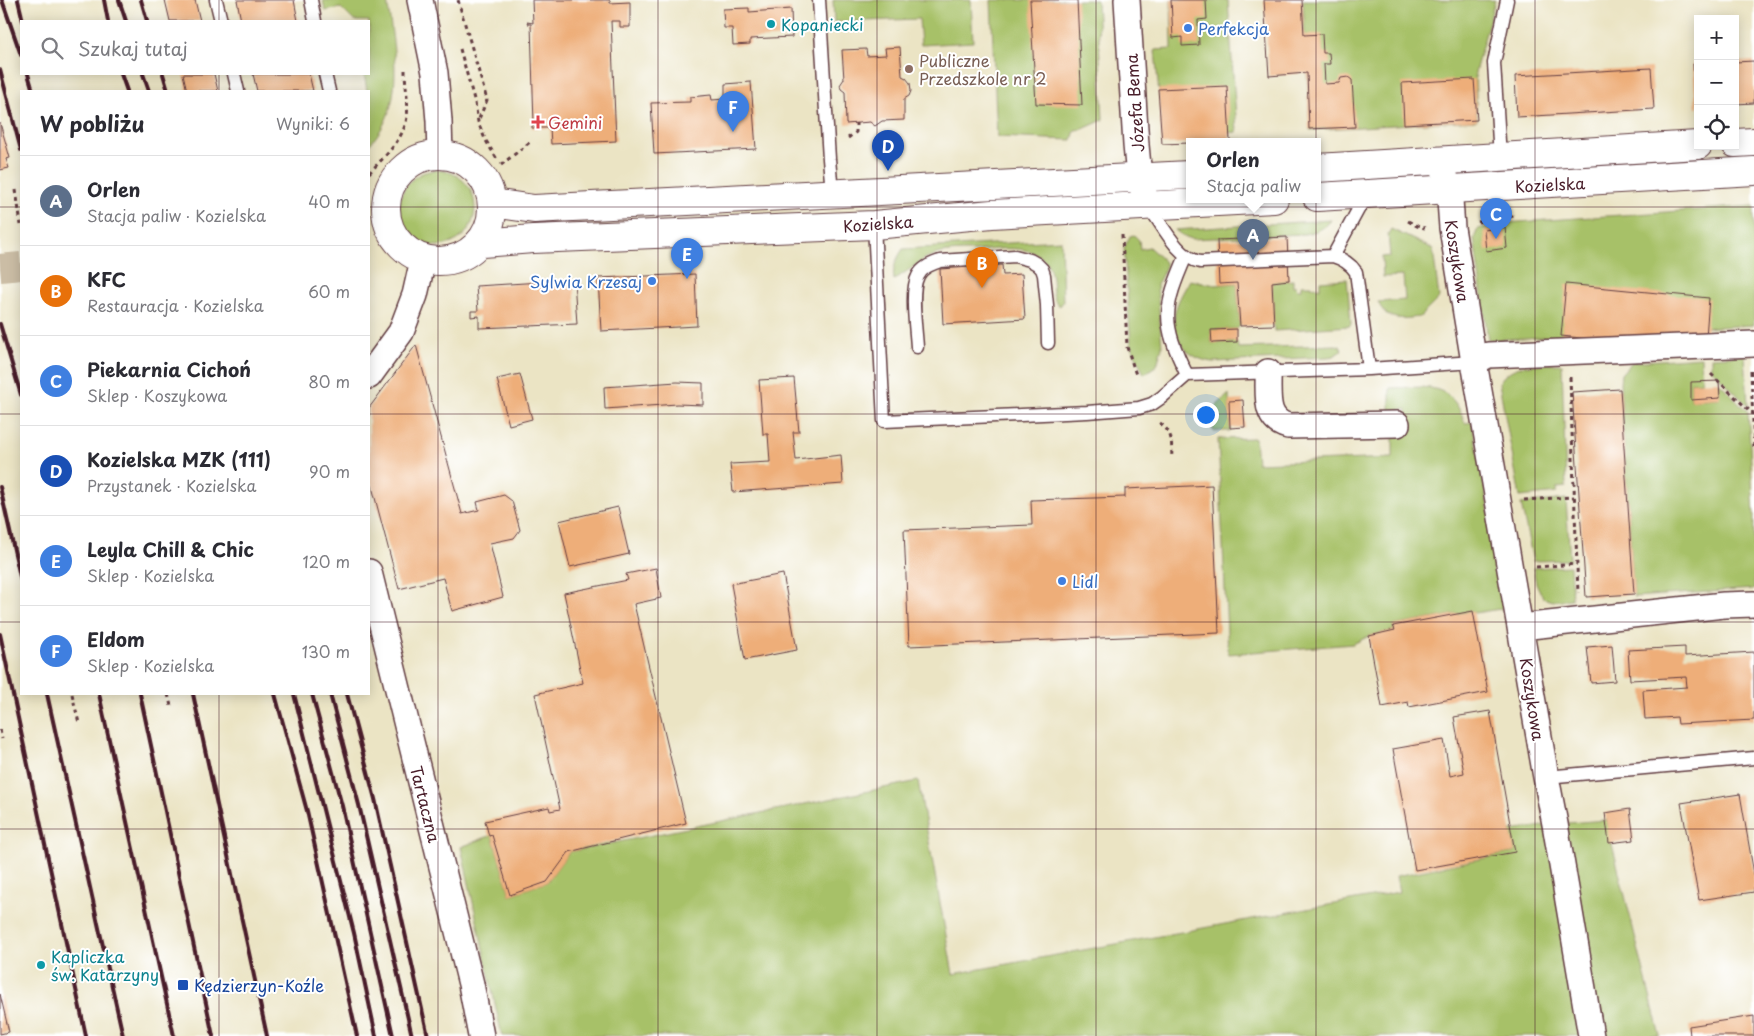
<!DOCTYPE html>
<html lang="pl">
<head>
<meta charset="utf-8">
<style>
	body { margin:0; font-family:"Playpen Sans",sans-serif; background:#f7f7f7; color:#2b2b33 }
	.controls { position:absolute; right:15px; top:15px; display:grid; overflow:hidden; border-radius:0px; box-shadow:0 2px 12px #0003 }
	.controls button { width:45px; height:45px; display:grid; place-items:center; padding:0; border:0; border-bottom:1px solid #e1e1e2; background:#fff; color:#2b2b33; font:25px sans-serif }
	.you { position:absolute; left:1205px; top:414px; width:18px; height:18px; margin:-12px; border:4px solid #fff; border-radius:50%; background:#1a73e8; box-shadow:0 0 0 8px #1a73e833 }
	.badge { display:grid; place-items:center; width:32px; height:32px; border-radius:50%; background:#1f6fb2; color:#fff; font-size:16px; font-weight:700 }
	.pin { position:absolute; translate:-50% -41px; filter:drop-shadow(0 1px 2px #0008) }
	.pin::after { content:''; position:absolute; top:26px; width:18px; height:15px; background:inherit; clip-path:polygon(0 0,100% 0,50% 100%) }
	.popup { position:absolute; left:1186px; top:138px; width:135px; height:65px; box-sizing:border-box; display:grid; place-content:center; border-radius:0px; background:#fff; filter:drop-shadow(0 1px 4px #0005); font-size:16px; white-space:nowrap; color:#7c7c81 }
	.popup b { font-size:19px; color:#2b2b33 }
	.popup::after { content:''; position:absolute; left:50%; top:100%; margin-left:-10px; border:10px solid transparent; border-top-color:#fff }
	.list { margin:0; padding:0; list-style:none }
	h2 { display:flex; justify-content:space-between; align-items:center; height:65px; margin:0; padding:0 20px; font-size:21px }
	h2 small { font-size:16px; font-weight:400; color:#7c7c81 }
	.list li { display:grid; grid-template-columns:32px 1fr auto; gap:15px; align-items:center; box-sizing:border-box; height:90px; padding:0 20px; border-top:1px solid #e1e1e2 }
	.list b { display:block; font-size:19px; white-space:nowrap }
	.list p { margin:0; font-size:16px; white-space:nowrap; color:#7c7c81 }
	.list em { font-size:16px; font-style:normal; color:#7c7c81 }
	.icon { flex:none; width:28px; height:28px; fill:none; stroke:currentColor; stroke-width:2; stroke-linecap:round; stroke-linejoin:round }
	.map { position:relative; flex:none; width:1754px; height:1036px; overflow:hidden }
	.search { position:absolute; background:#fff; box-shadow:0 2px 12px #0003; left:20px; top:20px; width:350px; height:55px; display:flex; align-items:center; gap:12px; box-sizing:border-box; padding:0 18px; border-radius:0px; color:#7c7c81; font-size:19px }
	.panel { position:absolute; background:#fff; box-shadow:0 2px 12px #0003; left:20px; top:90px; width:350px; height:605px; border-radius:0px }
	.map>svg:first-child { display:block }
</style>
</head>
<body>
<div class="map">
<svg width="1754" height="1036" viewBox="0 0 1754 1036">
	<rect width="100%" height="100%" fill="#fff"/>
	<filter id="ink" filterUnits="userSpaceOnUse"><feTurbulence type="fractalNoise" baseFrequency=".02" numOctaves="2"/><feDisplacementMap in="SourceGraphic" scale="10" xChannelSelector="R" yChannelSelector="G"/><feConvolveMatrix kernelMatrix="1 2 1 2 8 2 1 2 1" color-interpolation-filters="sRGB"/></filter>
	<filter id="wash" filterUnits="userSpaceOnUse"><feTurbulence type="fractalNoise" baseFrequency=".0096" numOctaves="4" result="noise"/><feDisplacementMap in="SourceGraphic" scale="20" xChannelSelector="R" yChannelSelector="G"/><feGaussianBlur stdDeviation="1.12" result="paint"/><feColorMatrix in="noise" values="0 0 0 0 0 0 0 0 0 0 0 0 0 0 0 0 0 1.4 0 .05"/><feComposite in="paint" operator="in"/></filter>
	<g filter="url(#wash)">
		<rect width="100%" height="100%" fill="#ebe4c4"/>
		<path fill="#a7c167" stroke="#787049" d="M323,0h64c7,48 20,105 -18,145v-25l2,-4 -2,-25h-2l-3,-17h5v-53h-15l-13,-13 -16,3z
			M833,0h138l2,42 -52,3 -2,-26 -85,3z
			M991,0h106l6,120 -20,9 -8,1 -3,10 -75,-3z
			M1171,0h57l9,132 -74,7 -8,-89 17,-1z
			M1303,0h192l-20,72 2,48 -167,10z
			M399 208a38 38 0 1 1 76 0a38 38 0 1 1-76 0Z
			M1754,206v119l-266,15 -14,-102 4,-9 26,-6z
			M1331,220c-6,9 -16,12 -26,14l-113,5 -9,-3 -8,-6z
			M1391,229l42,20 6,49 -19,19c-19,2 -33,5 -42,-15l27,-2 -2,-24 -20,1 -1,-20 8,-1 -2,-22z
			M1134,235l5,5 1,9 9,-2 15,14 2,5 -9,19 5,62 -5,18 -13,9 -13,-29 -7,-97 6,-12z
			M1061,240l2,62 -3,4c-10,-6 -6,-23 -9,-33 -8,-32 -51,-24 -75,-22 -13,0 -26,0 -39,3l-11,4 -32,22c-2,-11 2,-21 9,-31z
			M1347,279l4,45 -1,2 -76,5 -2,-49 21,-2v6h3l1,3h4v-4h11v2l8,1v-7z
			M1190,280l25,5 22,-2 3,43 -3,3 -26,1 1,13 25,-1 1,6 98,-3 4,1 2,4 -8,6 -7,1 -114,5c-27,-3 -45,-26 -37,-54 3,-10 9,-19 14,-28z
			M1745,355l3,51 -37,-38v-11z
			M1701,357l1,24 -11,1v18l28,-2v-16l29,30 6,103v74l-120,8 -14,-214 1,-9 11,-12z
			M1562,364l4,123 -9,1v5l-37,4 -21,-114c12,-22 40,-18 63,-19z
			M1390,388c38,-1 61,-7 75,35l7,-1 35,186 -33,5 -1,-2 -80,15 2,4 -26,6 -16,8 -125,10 -10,-215 37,-1 2,25 136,-5v-21l14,-1v-27l-17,1z
			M1229,394l1,37h-17l-1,-21z
			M1566,499l4,61 -37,1 -12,-57z
			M1570,566l2,33 -20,2 -9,-3 -7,-15 -3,-15z
			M918,781l35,193 446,-82 -3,-16 119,-24 -4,-21 44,-7 51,-4 54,216h-1158l-41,-189 31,-12 18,60 37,-13 22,-30z"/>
		<g id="blocks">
			<path fill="#eeae79" d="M165,0h30l5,21h-30z
				M237,0h57l4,21h-57z
				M532,0h78v3l20,-1v25h-10v-6h-9l5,120 -65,3 -1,-16h-18v-2l2,-1 -3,-101h-3l-1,-2 6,1z
				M1030,0h47l5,105 -46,-1z
				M1171,0h35l1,19 -9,1 1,25 -17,1v-9l-9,1z
				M1264,0h38l2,35 18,-1 1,19h6l1,11h-6l1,20 14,-1 2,-5 7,-1 4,3 3,47 -46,2 -2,-56 -38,3z
				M749,8v4l42,-3 1,28 -42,2v5l-17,1 -1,-17h-8l-1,-19z
				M900,47l2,29 4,2 4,5 1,8 -2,5 -5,3v21l-22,1 -7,5 -5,-4 -24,2 -1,-32 -4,-3 -1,-4 4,-6 -2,-29 24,-1 1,7 19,-1 -1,-7z
				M1754,61v42l-19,1v-42z
				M1693,64h5v44h-2z
				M1651,68l3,41 -137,8 -2,-41z
				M183,74h31l4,17h-31z
				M253,74h56l4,17h-56z
				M1474,79l3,41 -73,4 -2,-41z
				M751,82l5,67 -102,5 -3,-51 39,-1v-5l21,-2 1,5 13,-1v-15z
				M1227,86l3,55h-41v2l-27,1 -4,-55z
				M0,123l10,35 -4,1 3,9 -9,2z
				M1505,227l2,21 -21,3 -2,-21z
				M1287,237l2,43 -17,2 2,43 -34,1 -3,-43 -18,1 -2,-44z
				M1002,265l1,10 19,-1 3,45 -82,5 -3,-55z
				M695,274l2,52 -96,5 -3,-53z
				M574,280l3,44 -98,4v-12l-8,1v-6h7l-2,-25z
				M1566,284l143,14 -4,52 -144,-14z
				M1237,329v13l-25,1 -1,-13z
				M416,345l46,169 17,-4 -2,-8 27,-7 8,6 8,29 -6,8 -24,5 13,54 -51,14 -9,-33 -44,11 -30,-114v-67z
				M520,374l12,45 -23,6 -12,-46z
				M794,378l5,54h-6l3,28 45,-5 2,29 -110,8 -3,-28 40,-2 -2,-28h-5l-4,-54z
				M1719,381l1,17 -29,2v-18z
				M677,382l26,1v22l-26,-1 -72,5 -1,-22z
				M1620,389l14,205 -48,3 -14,-205z
				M1243,400l2,27 -15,1 -1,-27z
				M1212,485l7,148 -310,13 -5,-116 128,-5 -1,-25 94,-3v-8z
				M618,507l11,47 -59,13 -11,-46z
				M656,568l5,30 -27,6 52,219 -117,29 -22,30 -37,13 -18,-60 -3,1 -4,-15 64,-14 1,4 10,-2 -25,-115 48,-11 -19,-90 64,-13 -2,-6z
				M783,574l14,76 -52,10 -14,-76z
				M1473,611l15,81 -79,15 -1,-5 -26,5 -13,-71 26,-6 -2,-4z
				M1612,645l3,36 -24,2 -4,-36z
				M1685,647v9l69,-4v68l-76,4 -1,-7 -32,2 -2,-29 44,-3 -1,-10 -56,3 -2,-30z
				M1490,711l25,141 -100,18 -22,-121 51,-9 6,36 14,-3 -10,-56z
				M1740,794l14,80v18l-55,8 -18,-97z
				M1630,809l4,31 -25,3 -4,-30z
				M0,994l9,38 -9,2z
				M1754,1016v20h-64l-1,-10z"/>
		</g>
	</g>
	<g filter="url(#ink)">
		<use href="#blocks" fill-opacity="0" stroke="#623d42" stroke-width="1"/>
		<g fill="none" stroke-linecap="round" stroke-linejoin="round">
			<path stroke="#cbbda5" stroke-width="28" stroke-dasharray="28 14" stroke-linecap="butt" d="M0,268l21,-2"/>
			<g stroke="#623d42" stroke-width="15">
				<path id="service" d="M216,0l5,21
					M311,0l4,21
					M819,0l10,159 3,33
					M234,74l4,17
					M325,74l4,17
					M1500,157l-6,-94 13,-63
					M1149,207c13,17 28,50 51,55l133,-6 33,-61
					M874,225l10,196 203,-9 52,-4 13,-4 10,-7 25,-22 182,-6 105,-7
					M1186,256c-23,53 -25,66 1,119
					M1333,256c10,3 17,7 23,16l13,97
					M917,347c-1,-18 -7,-57 1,-71 4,-9 14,-12 22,-15l75,-5 15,4 7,4 5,5 2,6 3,30 1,38
					M1546,777l208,-19"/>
			</g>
			<g stroke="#623d42" stroke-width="28">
				<path id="minor" d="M420,0l15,73 4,48 1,34
					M1127,0l9,145 3,32 6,20
					M1442,160l8,40 2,28 22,134 72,415 9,47 36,212
					M1474,362l14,-7 266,-11
					M1268,372c1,20 -5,48 20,54l109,-2
					M369,376l32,-44 14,-37 8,-35
					M369,572l102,412 10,52
					M1521,627l203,-22 30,-1"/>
			</g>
			<g stroke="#623d42" stroke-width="30">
				<path id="secondary" d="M1735,143l19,-1
					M386 208a53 53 0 1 1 106 0a53 53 0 1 1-106 0Z
					M1317,168l381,-23
					M1317,197l437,-26
					M492,203l42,6 655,-34
					M482,243l51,-4 341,-14 118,-11 282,-15"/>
			</g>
			<path stroke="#623d42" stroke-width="3" stroke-dasharray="4 4" stroke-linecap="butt" d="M458,0l29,100 -9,21
				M460,49l15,54 3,19 7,17 13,22
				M848,138l8,-6v-9
				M501,165l29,-23
				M369,173c14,-15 32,-31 37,-51 4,-17 -1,-35 -1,-52
				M16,190l5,35
				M1408,221l11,6 6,1
				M1478,222l36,-6
				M1122,235l5,112 9,28
				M1751,371l3,77
				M1711,374l41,39
				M1570,377l8,216
				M1160,423c14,11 11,19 12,35
				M1524,500l50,-3
				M1536,567l41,-3
				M72,694l7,29
				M168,694l3,12
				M0,730l2,9"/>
			<use href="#service" stroke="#fff" stroke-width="12"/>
			<use href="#minor" stroke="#fff" stroke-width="25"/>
			<use href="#secondary" stroke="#fff" stroke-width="28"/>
			<path stroke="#4a1f2b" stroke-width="4" d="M2,0l19,55
				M18,0l5,21
				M104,0l4,21
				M119,0l7,21
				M141,0l6,21
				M0,70l21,80
				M28,74l5,17
				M121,74l6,17
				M143,74l6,17
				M163,74l5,17
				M0,324l21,71
				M0,487l21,94
				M0,634l86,402
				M47,694l76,342
				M99,694l75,342
				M140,694l73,342
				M193,694l74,342
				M275,694l32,117 50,225
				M294,694l60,239 22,103
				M312,694l30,112 51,230
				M330,694l29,111 53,231
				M347,694l28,105 53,237"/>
		</g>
	</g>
	<path fill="none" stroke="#4a1f2b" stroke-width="1" stroke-opacity="0.55" d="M219,0v21M438,0v1036M658,0v1036M877,0v1036M1096,0v1036M1316,0v1036M1535,0v1036M219,74v17M0,207h21M369,207h1385M0,414h21M369,414h1385M0,622h21M369,622h1385M219,694v342M0,829h1754"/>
	<g fill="#0f9aa8" stroke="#fff" stroke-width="2">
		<circle cx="771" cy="24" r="5"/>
		<circle cx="41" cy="965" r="5"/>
	</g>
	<g fill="#3f7fe0" stroke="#fff" stroke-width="2">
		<circle cx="1188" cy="28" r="5"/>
		<circle cx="652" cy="281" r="5"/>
		<circle cx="1062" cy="581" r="5"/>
	</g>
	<circle fill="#8d6e63" stroke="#fff" stroke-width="2" cx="909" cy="69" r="5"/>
	<path fill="#e0444e" stroke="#fff" stroke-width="2" d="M535.5 114.5h5v5h5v5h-5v5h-5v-5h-5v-5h5z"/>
	<rect fill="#1a4fb4" stroke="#fff" stroke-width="2" x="177" y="979" width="12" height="12" rx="2.5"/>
	<g text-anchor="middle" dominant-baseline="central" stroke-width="4" stroke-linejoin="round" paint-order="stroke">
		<g font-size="16" fill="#0d838f" stroke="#fff" text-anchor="start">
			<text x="781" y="24">Kopaniecki</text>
			<text x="51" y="956">Kapliczka<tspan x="51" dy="18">św. Katarzyny</tspan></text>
		</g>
		<g font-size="16" fill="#366cbe" stroke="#fff" text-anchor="start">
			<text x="1198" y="28">Perfekcja</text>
			<text x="642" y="281" text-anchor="end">Sylwia Krzesaj</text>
			<text x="1072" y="581">Lidl</text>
		</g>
		<g font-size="16" fill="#785e54" stroke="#fff" text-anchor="start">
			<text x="919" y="60">Publiczne<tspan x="919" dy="18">Przedszkole nr 2</tspan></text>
		</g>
		<g font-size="16" fill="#4a1f2b" stroke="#fff">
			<text transform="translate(1134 103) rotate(-94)">Józefa Bema</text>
			<text transform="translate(1550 184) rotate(-3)">Kozielska</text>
			<text transform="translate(878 223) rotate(-4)">Kozielska</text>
			<text transform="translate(1458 261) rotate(81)">Koszykowa</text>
			<text transform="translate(1533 699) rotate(81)">Koszykowa</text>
			<text transform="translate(426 804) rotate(76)">Tartaczna</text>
		</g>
		<g font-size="16" fill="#be3a42" stroke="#fff" text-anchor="start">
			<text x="548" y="122">Gemini</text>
		</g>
		<g font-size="16" fill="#164399" stroke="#fff" text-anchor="start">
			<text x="194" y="985">Kędzierzyn-Koźle</text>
		</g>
	</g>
</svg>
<div class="controls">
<button>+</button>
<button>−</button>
<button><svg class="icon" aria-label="locate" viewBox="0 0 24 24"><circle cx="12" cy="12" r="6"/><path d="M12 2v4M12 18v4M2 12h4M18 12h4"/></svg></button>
</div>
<div class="you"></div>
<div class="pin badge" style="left:1253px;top:260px;background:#5c6f8a">A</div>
<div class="popup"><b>Orlen</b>Stacja paliw</div>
<div class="pin badge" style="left:982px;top:288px;background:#e8710a">B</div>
<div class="pin badge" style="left:1496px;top:239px;background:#3f7fe0">C</div>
<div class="pin badge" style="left:888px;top:171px;background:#1a4fb4">D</div>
<div class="pin badge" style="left:687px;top:279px;background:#3f7fe0">E</div>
<div class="pin badge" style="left:733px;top:132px;background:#3f7fe0">F</div>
<div class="search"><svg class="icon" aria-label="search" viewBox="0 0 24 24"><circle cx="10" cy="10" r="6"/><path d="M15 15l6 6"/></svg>Szukaj tutaj</div>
<section class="panel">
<h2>W pobliżu<small>Wyniki: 6</small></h2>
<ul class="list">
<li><span class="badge" style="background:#5c6f8a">A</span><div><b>Orlen</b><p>Stacja paliw · Kozielska</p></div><em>40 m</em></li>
<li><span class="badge" style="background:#e8710a">B</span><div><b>KFC</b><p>Restauracja · Kozielska</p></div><em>60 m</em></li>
<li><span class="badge" style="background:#3f7fe0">C</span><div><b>Piekarnia Cichoń</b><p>Sklep · Koszykowa</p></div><em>80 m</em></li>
<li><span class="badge" style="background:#1a4fb4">D</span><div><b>Kozielska MZK (111)</b><p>Przystanek · Kozielska</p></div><em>90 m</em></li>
<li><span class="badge" style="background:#3f7fe0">E</span><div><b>Leyla Chill &amp; Chic</b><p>Sklep · Kozielska</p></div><em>120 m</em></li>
<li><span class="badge" style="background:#3f7fe0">F</span><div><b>Eldom</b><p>Sklep · Kozielska</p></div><em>130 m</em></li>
</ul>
</section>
</div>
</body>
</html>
